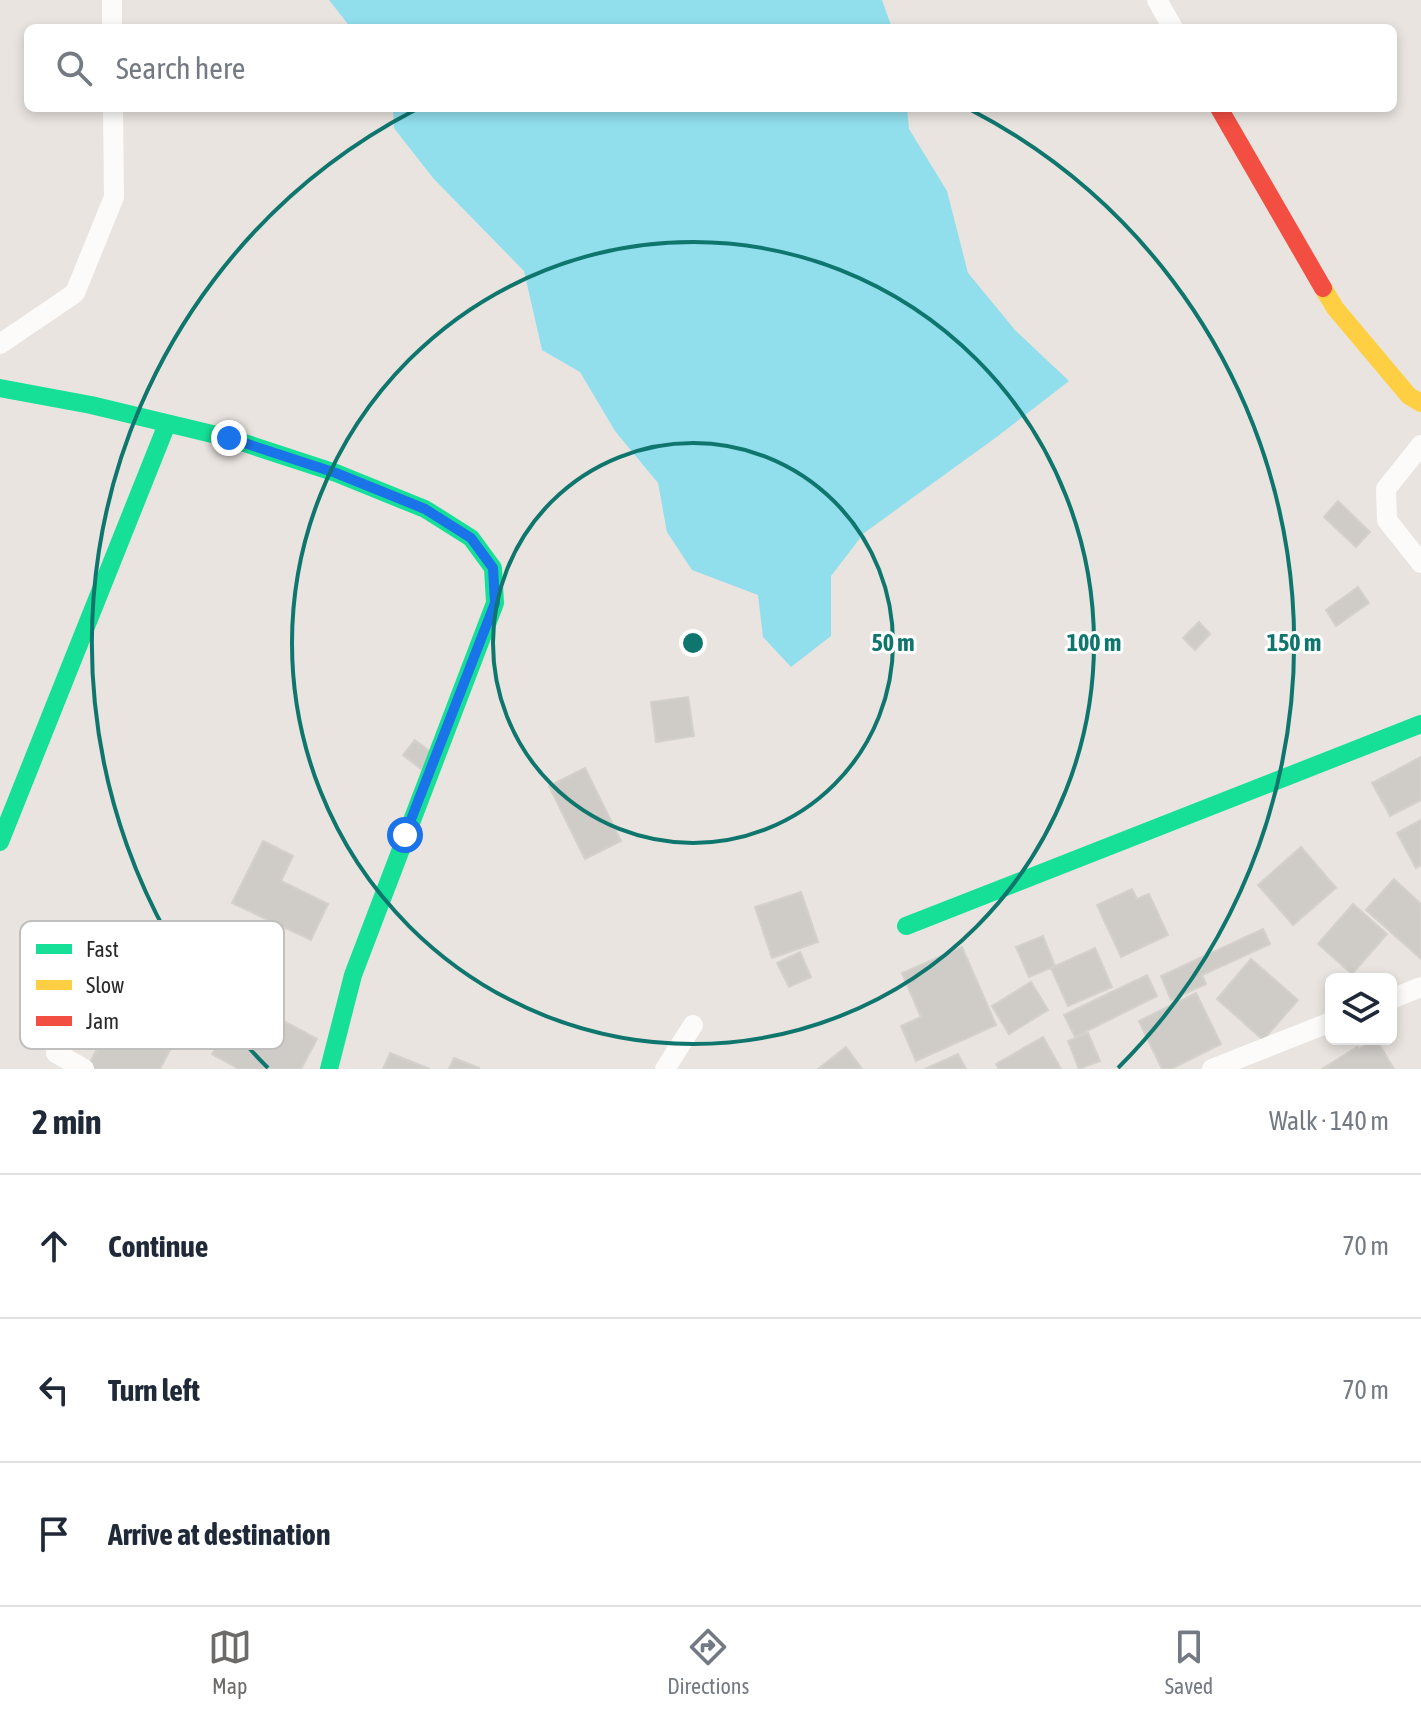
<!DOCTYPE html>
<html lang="en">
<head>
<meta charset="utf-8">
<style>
	body { margin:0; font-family:"Asap Condensed",sans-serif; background:#f6f6f7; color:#1f2937 }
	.controls { position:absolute; right:24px; bottom:24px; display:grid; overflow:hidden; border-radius:12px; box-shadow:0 4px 12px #0003 }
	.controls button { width:72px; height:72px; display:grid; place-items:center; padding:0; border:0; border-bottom:2px solid #e0e1e3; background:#fff; color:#1f2937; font:40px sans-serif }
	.stop { position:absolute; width:24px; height:24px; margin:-18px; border:6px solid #1a73e8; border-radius:50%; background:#fff }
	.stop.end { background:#1a73e8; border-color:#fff; box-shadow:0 2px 8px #0008 }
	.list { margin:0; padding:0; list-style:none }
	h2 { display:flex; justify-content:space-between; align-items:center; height:104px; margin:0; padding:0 32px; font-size:34px }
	h2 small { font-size:26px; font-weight:400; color:#747a83 }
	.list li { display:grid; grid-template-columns:52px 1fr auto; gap:24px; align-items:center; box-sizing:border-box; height:144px; padding:0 32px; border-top:2px solid #e0e1e3 }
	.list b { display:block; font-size:30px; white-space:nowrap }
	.list em { font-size:26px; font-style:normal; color:#747a83 }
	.icon { flex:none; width:44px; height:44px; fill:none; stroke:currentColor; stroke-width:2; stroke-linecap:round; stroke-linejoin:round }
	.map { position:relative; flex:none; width:1421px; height:1069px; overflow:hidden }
	.search { position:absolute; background:#fff; box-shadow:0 4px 12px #0003; left:24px; right:24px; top:24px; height:88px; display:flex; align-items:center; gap:20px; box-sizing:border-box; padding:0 28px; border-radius:12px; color:#747a83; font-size:30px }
	.sheet { height:536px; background:#fff }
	nav { display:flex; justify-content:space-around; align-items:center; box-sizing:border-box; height:112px; border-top:2px solid #e0e1e3; background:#fff; font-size:22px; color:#747a83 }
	nav a { display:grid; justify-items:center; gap:4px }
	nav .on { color:#6d6b69 }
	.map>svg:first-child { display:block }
</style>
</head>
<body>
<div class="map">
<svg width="1421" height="1069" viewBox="0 0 1421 1069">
	<rect width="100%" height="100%" fill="#e9e4df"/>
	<path fill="#91deec" d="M329,0h553l10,28h-541z
		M393,108h514l2,21 38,62 21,82 47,57 54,51 -71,55 -134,97 -33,43v60l-40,31 -28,-30 -5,-42 -66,-25 -25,-38 -9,-49 -43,-52 -35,-59 -38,-22 -18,-79 -91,-93 -39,-50z"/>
	<path fill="#cfccc8" stroke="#d4d0cb" stroke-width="2" d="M1338,501l32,31 -14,15 -32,-30z
		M1358,587l11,16 -33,23 -10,-16z
		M1199,622l11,12 -15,16 -12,-12z
		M688,697l6,39 -38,6 -5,-40z
		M415,740l18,14 -12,15 -18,-14z
		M1421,757v43l-31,16 -18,-33z
		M585,768l36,73 -36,18 -36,-73z
		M1421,820v45l-5,3 -19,-35z
		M263,841l30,15 -12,25 47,23 -17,36 -79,-37z
		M1301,847l35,41 -43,37 -35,-40z
		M1394,879l27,25v55l-55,-49z
		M1132,889l5,10 12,-5 19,41 -47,22 -24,-52z
		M801,892l17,50 -46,16 -17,-51z
		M1353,904l34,30 -35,40 -34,-30z
		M1263,929l7,15 -68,31 4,9 -35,16 -10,-24z
		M1043,936l12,30 -26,11 -13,-30z
		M962,947l34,78 -80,36 -15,-35 20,-9 -19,-44z
		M1095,948l17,39 -44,19 -17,-38z
		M800,952l11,25 -22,10 -12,-24z
		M1251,959l47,41 -35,40 -46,-41z
		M1147,975l10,21 -82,41 -11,-22z
		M1031,982l17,28 -39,24 -17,-28z
		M1196,993l25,51 -50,25h-9l-23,-48z
		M243,999l74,40 -16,30h-62l-27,-15z
		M119,1008l24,12 -7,13 34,17 -10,19h-67l-5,-3z
		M1088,1033l12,28 -21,8 -11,-28z
		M1043,1037l18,32h-62l-3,-5z
		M1376,1039l18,30h-72l35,-22 2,2z
		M846,1047l16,22h-44z
		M390,1053l40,16h-47z
		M958,1054l8,15h-41z
		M454,1058l25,10v1h-30z"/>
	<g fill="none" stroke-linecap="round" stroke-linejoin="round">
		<path stroke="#fcfbfa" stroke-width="20" d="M112,0v28
			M1157,0l16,28
			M0,344l75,-51 39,-96 -1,-89
			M1421,445l-35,44 1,31 34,43
			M1391,999l30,-12
			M56,1053l28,16
			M665,1069l28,-44
			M1212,1069l119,-47"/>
		<path stroke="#16e098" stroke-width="18" d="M0,388l91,17 138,33 107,35 89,36 46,29 22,30 2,35 -142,372 -24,94
			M0,842l167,-418
			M906,926l515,-202"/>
		<path stroke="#ffcf43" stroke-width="18" d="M1323,288l12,20 74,88 12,7"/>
		<path stroke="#f24e42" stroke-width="18" d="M1219,108l104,180"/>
	</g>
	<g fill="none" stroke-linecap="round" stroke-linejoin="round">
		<path stroke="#1a73e8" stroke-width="10" d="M229,438l107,35 89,36 46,29 22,30 2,35 -90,232"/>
	</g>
	<g fill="none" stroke="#0f766e" stroke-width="4">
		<circle cx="693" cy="643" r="200"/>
		<circle cx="693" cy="643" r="401"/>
		<path d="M268 1068A601 601 0 0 1 415 110M971 110A601 601 0 0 1 1118 1068"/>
	</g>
	<rect x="20" y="921" width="264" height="128" rx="12" fill="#fff" stroke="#bfbfbf" stroke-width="2"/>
	<rect x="36" y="944" width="36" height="10" fill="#16e098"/>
	<rect x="36" y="980" width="36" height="10" fill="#ffcf43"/>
	<rect x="36" y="1016" width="36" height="10" fill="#f24e42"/>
	<g font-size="22" fill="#2a2a2a">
		<text x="86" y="957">Fast</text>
		<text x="86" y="993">Slow</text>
		<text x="86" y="1029">Jam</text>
	</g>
	<circle cx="693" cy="643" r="12" fill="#0f766e" stroke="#fff" stroke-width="4"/>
	<g font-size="24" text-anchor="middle" font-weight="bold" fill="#0f766e" stroke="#fff" stroke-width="6" stroke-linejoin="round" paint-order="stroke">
		<text x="893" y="651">50 m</text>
		<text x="1094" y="651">100 m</text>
		<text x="1294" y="651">150 m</text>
	</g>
</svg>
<div class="controls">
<button><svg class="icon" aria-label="layers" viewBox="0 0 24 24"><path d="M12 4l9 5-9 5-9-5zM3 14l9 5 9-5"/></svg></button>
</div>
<div class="stop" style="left:405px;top:835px"></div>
<div class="stop end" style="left:229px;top:438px"></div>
<div class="search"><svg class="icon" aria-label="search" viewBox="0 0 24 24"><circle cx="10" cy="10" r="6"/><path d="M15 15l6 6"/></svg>Search here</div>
</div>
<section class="sheet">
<h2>2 min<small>Walk · 140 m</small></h2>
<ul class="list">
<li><svg class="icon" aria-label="ahead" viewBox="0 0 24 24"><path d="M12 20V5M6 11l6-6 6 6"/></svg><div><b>Continue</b></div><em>70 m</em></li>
<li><svg class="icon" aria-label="left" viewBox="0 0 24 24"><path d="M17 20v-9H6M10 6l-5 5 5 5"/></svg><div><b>Turn left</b></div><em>70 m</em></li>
<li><svg class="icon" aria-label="arrive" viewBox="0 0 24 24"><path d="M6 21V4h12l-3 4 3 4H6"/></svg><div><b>Arrive at destination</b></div></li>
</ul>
</section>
<nav>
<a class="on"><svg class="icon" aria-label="map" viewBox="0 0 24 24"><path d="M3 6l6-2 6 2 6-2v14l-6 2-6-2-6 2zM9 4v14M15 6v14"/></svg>Map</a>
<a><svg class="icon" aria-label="directions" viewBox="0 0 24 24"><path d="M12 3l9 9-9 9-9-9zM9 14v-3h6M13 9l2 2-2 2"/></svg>Directions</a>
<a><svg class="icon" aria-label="saved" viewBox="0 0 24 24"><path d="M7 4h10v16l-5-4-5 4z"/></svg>Saved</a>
</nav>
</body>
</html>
